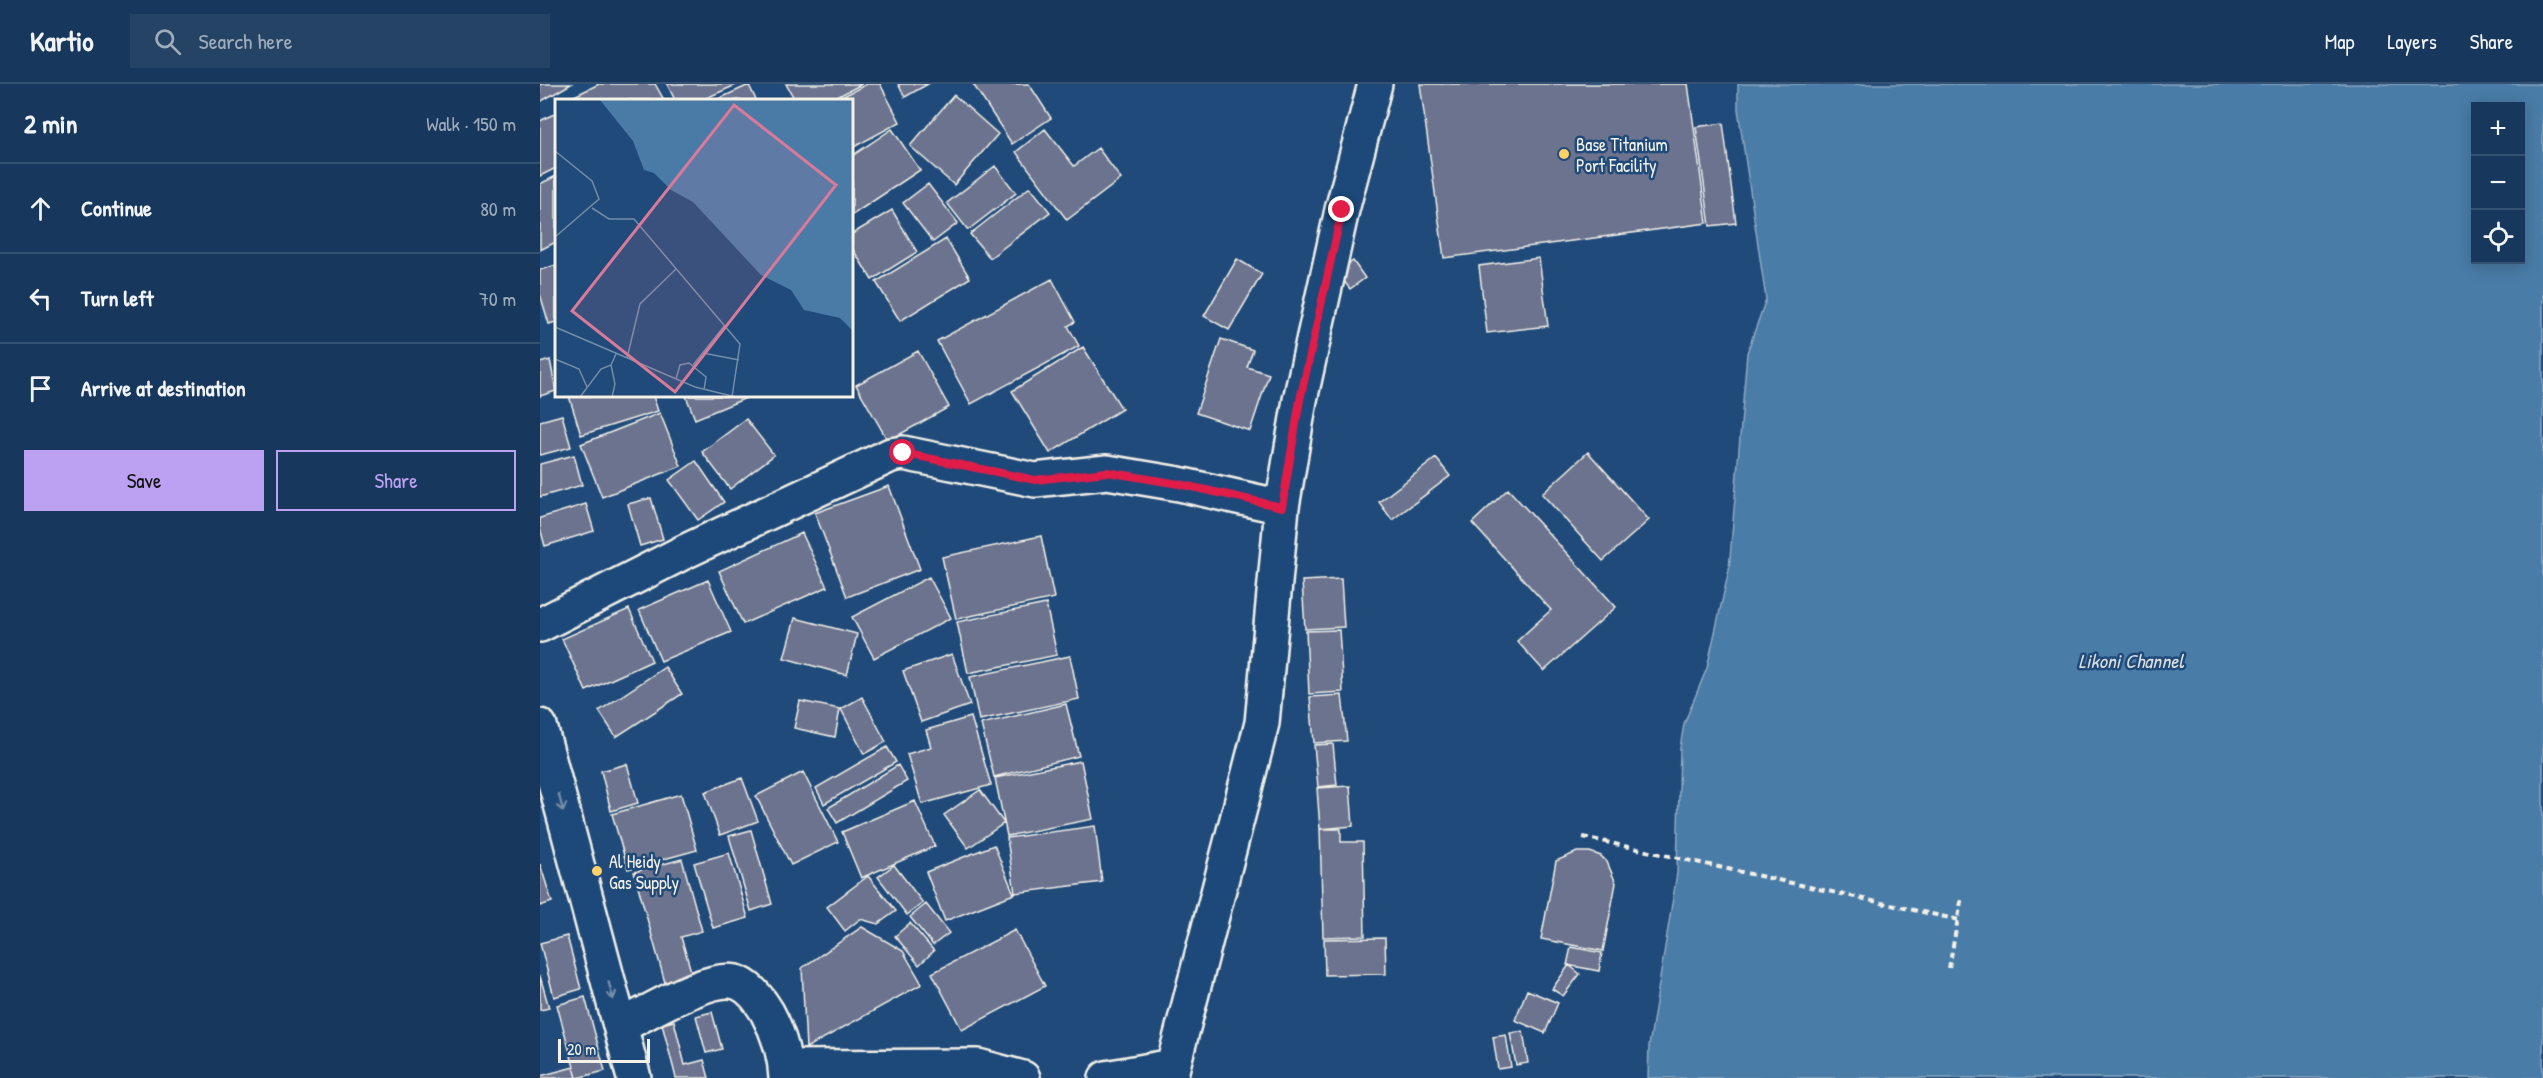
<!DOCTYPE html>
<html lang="en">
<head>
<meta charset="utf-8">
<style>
	body { margin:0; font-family:"Patrick Hand",sans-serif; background:#244365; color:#f1f3f6 }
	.controls { position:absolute; right:18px; top:18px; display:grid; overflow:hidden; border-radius:0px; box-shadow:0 3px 15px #0003 }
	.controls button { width:54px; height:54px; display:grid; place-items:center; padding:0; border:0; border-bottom:2px solid #365272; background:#17385c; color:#f1f3f6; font:30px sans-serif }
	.scale { position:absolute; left:18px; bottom:15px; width:92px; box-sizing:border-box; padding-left:6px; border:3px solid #f4f1e8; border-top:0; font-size:16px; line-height:21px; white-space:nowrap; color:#f4f1e8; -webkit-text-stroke:4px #1f4a7a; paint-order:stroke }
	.stop { position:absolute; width:18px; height:18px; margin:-14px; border:4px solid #e11d48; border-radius:50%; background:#fff }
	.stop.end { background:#e11d48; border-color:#fff; box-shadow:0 2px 6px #0008 }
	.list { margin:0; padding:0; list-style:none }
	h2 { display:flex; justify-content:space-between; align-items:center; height:78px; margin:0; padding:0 24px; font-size:26px }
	h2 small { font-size:20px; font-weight:400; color:#9eacbb }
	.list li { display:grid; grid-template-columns:39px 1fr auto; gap:18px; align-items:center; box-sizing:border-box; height:90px; padding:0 24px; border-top:2px solid #365272 }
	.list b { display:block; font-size:22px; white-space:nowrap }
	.list em { font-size:20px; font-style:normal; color:#9eacbb }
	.actions { display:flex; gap:12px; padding:18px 24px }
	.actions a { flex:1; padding:14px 0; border:2px solid #bca0f2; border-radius:0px; text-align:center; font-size:21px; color:#bca0f2 }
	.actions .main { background:#bca0f2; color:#111 }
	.icon { flex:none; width:33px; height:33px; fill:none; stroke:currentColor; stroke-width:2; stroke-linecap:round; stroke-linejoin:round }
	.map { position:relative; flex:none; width:2003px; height:994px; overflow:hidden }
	header { display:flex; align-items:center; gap:36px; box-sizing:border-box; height:84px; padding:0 30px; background:#17385c; border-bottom:2px solid #365272 }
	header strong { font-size:28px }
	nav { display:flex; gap:33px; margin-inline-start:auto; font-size:21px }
	.search { width:420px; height:54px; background:#244365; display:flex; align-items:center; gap:15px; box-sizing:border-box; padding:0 21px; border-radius:0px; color:#9eacbb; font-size:22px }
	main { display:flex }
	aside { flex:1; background:#17385c }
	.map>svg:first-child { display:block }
</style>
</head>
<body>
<header>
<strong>Kartio</strong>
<div class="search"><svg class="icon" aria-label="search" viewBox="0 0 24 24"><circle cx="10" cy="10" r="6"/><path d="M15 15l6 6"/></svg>Search here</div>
<nav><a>Map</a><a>Layers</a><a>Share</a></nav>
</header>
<main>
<aside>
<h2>2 min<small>Walk · 150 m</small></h2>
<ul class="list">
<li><svg class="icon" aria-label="ahead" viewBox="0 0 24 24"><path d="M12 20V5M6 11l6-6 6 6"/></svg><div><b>Continue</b></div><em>80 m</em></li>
<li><svg class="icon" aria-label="left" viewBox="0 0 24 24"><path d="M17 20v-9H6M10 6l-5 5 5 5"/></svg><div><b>Turn left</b></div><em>70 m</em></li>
<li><svg class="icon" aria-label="arrive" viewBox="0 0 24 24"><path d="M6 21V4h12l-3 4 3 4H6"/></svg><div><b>Arrive at destination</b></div></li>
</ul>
<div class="actions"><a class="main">Save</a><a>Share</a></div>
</aside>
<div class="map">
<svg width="2003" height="994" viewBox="0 0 2003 994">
	<rect width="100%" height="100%" fill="#1f4a7a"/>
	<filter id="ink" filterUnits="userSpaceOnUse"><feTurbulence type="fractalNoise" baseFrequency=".0167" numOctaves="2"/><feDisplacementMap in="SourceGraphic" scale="12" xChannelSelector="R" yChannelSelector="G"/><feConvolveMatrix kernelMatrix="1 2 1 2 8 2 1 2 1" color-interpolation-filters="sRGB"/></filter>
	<g filter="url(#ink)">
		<path fill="#4a7ba7" stroke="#8eaac1" stroke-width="1.5" fill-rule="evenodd" d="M1198,0h805v994h-895l1,-32 28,-173 3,-125 4,-24 23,-56 22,-98 18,-217 19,-54 -28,-190zM1936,22h44v154h-44z"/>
		<path fill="#6c738f" stroke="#f4f1e8" stroke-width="1.5" d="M0,0h31l-31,18z
			M59,0h56l9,16h-98z
			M127,0h71l-36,16h-27z
			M246,0h76l-31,16h-36z
			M327,0h13l20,38 -48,26v-48h-16z
			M358,0h30l-23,13z
			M433,0h56l22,34 -39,26z
			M880,0h268l19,139 -263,35z
			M209,1l7,15h-40z
			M414,11l44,39 -44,51 -44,-39z
			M16,29v55l-16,8v-55z
			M1183,39l13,100 -26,3 -14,-99z
			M352,45l28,41 -68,45v-59z
			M505,45l29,37 24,-18 23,31 -54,41 -51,-68z
			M455,82l21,27 -48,37 -21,-27z
			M16,92v66l-16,8v-66z
			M388,100l30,39 -25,19 -30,-39z
			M490,103l20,25 -60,46 -20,-24z
			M352,126l25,42 -45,28 -20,-32v-14z
			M406,155l24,39 -70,43 -24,-39z
			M999,174l9,68 -61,7 -8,-67z
			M697,175l25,15 -33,56 -25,-14z
			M813,177l12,17 -15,11 -13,-17z
			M16,181v57l-7,2 -9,-30v-24z
			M512,195l23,43 -7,4 11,20 -108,58 -34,-63z
			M681,255l32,11 -6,17 22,7 -19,57 -54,-18z
			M543,263l39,62 -72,44 -38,-62z
			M378,267l31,56 -61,34 -32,-56z
			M10,276l6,31 -16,5v-33z
			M29,312h84l5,15 -77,24z
			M146,312h65l-56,23z
			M120,329l21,53 -79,31 -21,-53z
			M22,331l9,32 -31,8v-34z
			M206,335l28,36 -44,34 -28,-37z
			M1048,368l61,68 -46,41 -61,-67z
			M34,371l8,30 -42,12v-33z
			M896,374l14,18 -58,44 -13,-18z
			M156,377l28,41 -26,18 -29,-40z
			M349,402l31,83 -73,28 -32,-84z
			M968,405l108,118 -72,64 -27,-30 34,-31 -79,-87z
			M111,414l12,41 -23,7 -12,-42z
			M46,420l8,27 -49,15 -5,-18v-10z
			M262,449l25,54 -84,37 -24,-53z
			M501,452l13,62 -98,21 -14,-62z
			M389,493l22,41 -77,40 -22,-41z
			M801,495l3,48 -39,2 -3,-48z
			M168,496l23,52 -70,29 -22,-51z
			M506,520l11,51 -89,18 -11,-51z
			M89,525l23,52 -66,30 -24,-52z
			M255,534l62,16 -10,41 -63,-17z
			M799,546l4,62 -34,2 -3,-63z
			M412,570l18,51 -49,17 -18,-51z
			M530,572l9,43 -100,21 -9,-43z
			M125,583l17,27 -66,43 -17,-26z
			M802,611l5,46 -33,2 -4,-46z
			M322,613l24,45 -22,12 -23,-45z
			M260,617l40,8 -5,28 -41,-9z
			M526,620l13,52 -85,21 -13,-53z
			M431,633l20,68 -69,19 -15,-50 24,-7 -5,-17z
			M793,660l4,41 -19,2 -4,-42z
			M347,663l9,15 -72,42 -8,-16z
			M541,677l12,58 -86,17 -12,-58z
			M87,680l11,39 -27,8 -10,-40z
			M358,681l9,16 -70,42 -9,-15z
			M263,688l35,70 -47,23 -35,-69z
			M202,694l16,43 -38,14 -15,-43z
			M810,702l3,40 -33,3 -3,-41z
			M440,706l24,33 -36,25 -24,-33z
			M141,710l16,56 -69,19 -16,-55z
			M375,717l20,45 -74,32 -19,-46z
			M555,742l7,56 -87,11 -8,-55z
			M780,745h21v13h22l2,94 -42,1z
			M211,746l21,74 -21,7 -22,-75z
			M454,761l20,49 -69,27 -19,-49z
			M1037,768h13l11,4 6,6 9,21 -13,68 -62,-12 15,-78z
			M189,769l19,65 -35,10 -19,-65z
			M142,775l20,72 -21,6 12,41 -27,8 -32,-114z
			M0,780l12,38 -12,4z
			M354,781l29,38 -16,12 -29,-38z
			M328,792l28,35 -18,13 -18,-5 -15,12 -18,-24z
			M386,820l23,29 -16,12 -23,-28z
			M370,839l24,28 -15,14 -24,-29z
			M322,843l41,24 19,33 -116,64 -4,-80z
			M475,846l30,56 -83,44 -30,-57z
			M27,852l14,53 -27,8 -14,-54z
			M845,854l1,36 -61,1 -1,-36z
			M1031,863l31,6 -3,18 -32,-6z
			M1029,881l11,9 -17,22 -11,-7z
			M0,892l9,32 -9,2z
			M987,906l31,13 -13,30 -30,-13z
			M45,913l20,74 -28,7 -20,-73z
			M172,928l10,37 -16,4 -10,-37z
			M134,937l11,44 19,-5 5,18h-33l-14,-54z
			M983,947l5,32 -12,2 -6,-32z
			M966,951l5,32 -13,2 -5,-32z
			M34,983l3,11h-37v-2z"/>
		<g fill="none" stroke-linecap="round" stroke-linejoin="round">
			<g stroke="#f4f1e8" stroke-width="38">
				<path id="minor" d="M0,541l144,-73 207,-97 12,-2 132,27 72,-8 72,12 103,23
					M81,942c25,-12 91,-54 118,-43 12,5 22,19 28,29 11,20 18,43 19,66
					M245,983l193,-1 45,12
					M566,994l67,-12
					M630,994l92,-355 20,-216 18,-107 42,-190 33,-126"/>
			</g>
			<g stroke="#f4f1e8" stroke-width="38">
				<path id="highway" d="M0,642l94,352"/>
			</g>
			<path stroke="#f4f1e8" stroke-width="4" stroke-dasharray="6 4.5" stroke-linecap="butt" d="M1043,753l376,83
				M1409,884l13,-72"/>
			<use href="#minor" stroke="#1f4a7a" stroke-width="33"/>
			<use href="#highway" stroke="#1f4a7a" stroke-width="33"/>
		</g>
		<defs><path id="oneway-shaft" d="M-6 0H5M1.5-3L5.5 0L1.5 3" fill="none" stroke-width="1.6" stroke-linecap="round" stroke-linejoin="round" transform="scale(1.5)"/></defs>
		<g stroke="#748da6">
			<use href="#oneway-shaft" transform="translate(21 719) rotate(75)"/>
			<use href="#oneway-shaft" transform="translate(71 907) rotate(75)"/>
		</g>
	</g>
	<g fill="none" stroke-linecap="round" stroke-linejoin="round" filter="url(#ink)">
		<path stroke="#e11d48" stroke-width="8" d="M363,369l132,27 72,-8 72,12 103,23 18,-107 42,-190"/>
	</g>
	<g fill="#ffd166" stroke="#1f4a7a" stroke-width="2">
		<circle cx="1024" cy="70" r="6"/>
		<circle cx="57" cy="787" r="6"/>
	</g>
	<g text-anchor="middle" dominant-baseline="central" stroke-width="5" stroke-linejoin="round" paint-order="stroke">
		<g font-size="18" fill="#f4f1e8" stroke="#1f4a7a" text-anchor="start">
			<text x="1036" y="60">Base Titanium<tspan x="1036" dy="21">Port Facility</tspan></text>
			<text x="69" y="777">Al Heidy<tspan x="69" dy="21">Gas Supply</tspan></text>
		</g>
		<g font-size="20" font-style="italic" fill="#dadfde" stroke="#1f4a7a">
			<text x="1591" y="576">Likoni Channel</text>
		</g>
	</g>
	<g transform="translate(15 15)">
		<rect width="298" height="298" fill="#1f4a7a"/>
		<path d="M45,1h253v231l-13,-13 -36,-8 -13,-20 -30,-15 -68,-73 -22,-12 -17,-17 -10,-3 -11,-29z" fill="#4a7ba7"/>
		<path fill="none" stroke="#748da6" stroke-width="1.5" d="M0,52l37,30 7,18 -44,38M37,109l17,11h25l106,125 -8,53M0,228l140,60 41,10M148,254l36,7M72,259l13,-54 36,-35M0,260l24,10 8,18M56,266l4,19 -3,13M138,266l32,-40M121,280l4,-14 9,-2 17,14 -2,13M25,298l21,-28 10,-4 5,-11"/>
		<path fill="#d87a9a" fill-opacity="0.15" stroke="#d87a9a" stroke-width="3" d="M179,6l102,80 -161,207 -103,-81z"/>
		<rect width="298" height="298" fill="none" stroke="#f4f1e8" stroke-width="3"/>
	</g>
</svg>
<div class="controls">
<button>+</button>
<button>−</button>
<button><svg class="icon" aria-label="locate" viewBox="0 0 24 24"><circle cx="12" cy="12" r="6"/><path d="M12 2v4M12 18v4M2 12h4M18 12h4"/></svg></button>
</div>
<div class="scale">20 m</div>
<div class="stop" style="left:363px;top:369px"></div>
<div class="stop end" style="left:802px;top:126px"></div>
</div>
</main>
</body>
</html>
